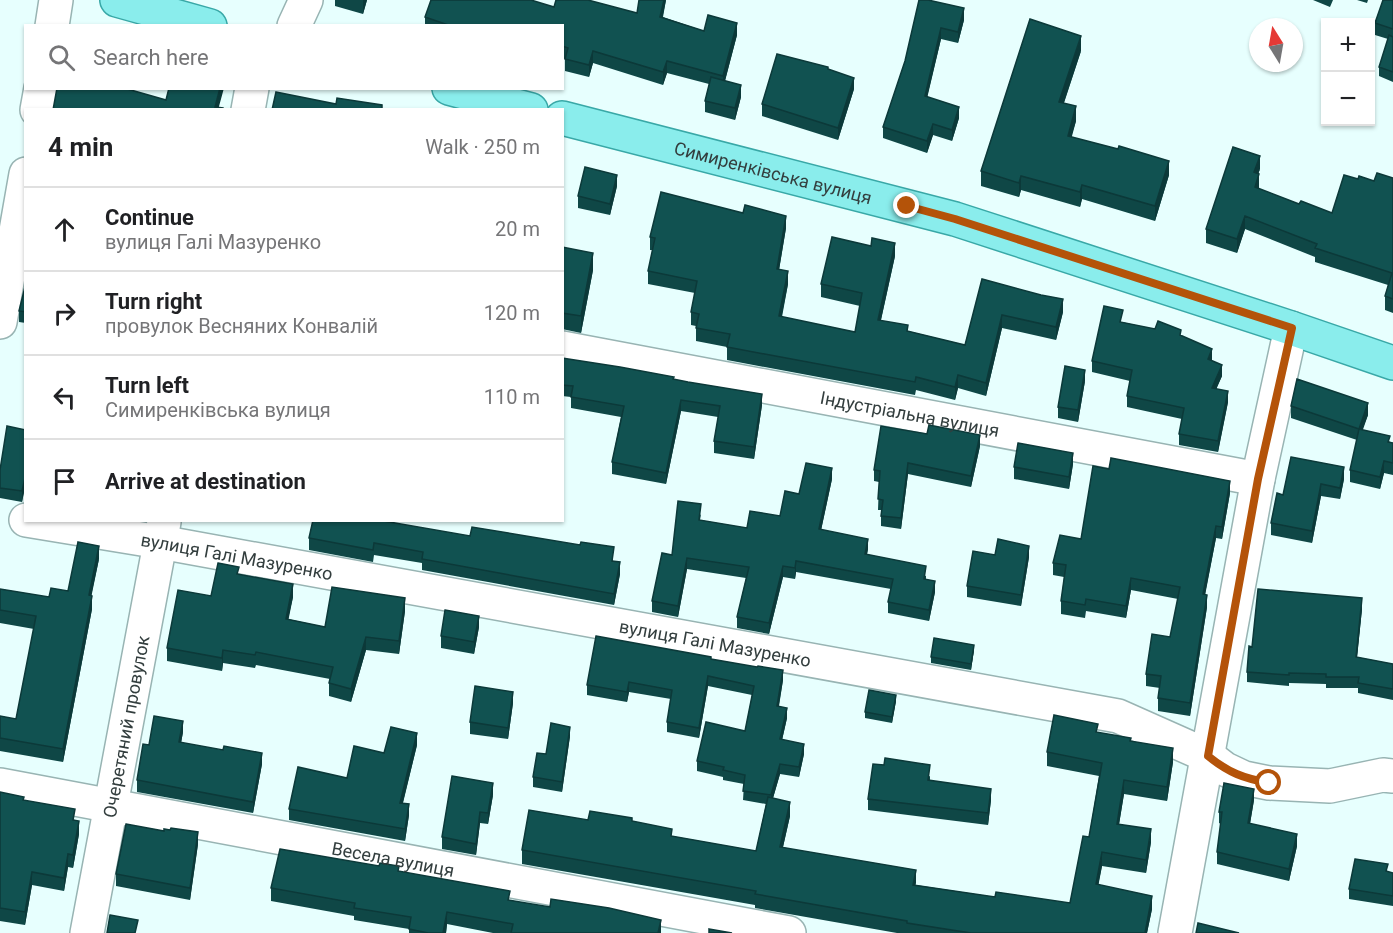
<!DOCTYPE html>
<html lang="en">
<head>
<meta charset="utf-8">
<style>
	body { margin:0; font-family:Roboto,sans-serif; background:#f6f6f6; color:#202124 }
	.controls { position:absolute; right:18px; top:18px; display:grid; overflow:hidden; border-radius:0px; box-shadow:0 2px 4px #0004 }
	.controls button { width:54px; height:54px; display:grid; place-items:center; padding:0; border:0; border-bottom:2px solid #e0e0e0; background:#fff; color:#202124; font:30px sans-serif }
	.compass { position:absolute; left:1249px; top:18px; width:54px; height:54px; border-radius:50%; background:#fff; box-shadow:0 2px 4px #0004; rotate:349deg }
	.stop { position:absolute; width:18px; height:18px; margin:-14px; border:4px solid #b45309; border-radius:50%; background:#fff }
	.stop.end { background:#b45309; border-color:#fff; box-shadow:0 2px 6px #0008 }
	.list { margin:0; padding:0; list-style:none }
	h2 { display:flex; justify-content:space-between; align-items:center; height:78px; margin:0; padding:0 24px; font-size:26px }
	h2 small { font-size:20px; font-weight:400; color:#757577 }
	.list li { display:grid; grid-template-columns:39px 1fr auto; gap:18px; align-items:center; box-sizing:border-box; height:84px; padding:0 24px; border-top:2px solid #e0e0e0 }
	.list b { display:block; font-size:22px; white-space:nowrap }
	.list p { margin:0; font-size:20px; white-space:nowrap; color:#757577 }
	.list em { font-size:20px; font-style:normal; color:#757577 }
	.icon { flex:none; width:33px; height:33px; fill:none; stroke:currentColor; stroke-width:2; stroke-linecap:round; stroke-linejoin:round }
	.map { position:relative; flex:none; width:1393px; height:933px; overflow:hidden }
	.search { position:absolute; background:#fff; box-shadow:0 2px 4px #0004; left:24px; top:24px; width:540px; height:66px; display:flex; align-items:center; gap:15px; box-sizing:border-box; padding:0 21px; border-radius:0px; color:#757577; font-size:22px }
	.panel { position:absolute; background:#fff; box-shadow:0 2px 4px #0004; left:24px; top:108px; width:540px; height:414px; border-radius:0px }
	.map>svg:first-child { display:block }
</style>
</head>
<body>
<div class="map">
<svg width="1393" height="933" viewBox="0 0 1393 933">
	<rect width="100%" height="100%" fill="#e7fffe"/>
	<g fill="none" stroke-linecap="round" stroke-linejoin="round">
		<g stroke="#98b4b3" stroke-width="36">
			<g id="minor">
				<path d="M52,26l4,-26"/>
				<path d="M294,26l12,-26"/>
				<path d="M37,110l4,-22"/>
				<path d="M248,110l4,-22"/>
				<path d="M0,322l26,-148"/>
				<path id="s1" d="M562,348l696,131"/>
				<path id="s2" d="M26,520l134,22 958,174 90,40 17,13 19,9 25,5 61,3 53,-11 10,1"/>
				<path id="s3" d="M0,785l789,148"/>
				<path id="s4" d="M87,933l77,-411"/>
				<path d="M1175,933l83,-454 33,-151"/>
			</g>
		</g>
		<g stroke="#39a8a7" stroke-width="36">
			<g id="major">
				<path d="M117,0l93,26"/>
				<path d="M449,88l82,22"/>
				<path id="s5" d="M562,118l393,101 336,109 102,35"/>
			</g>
		</g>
		<use href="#minor" stroke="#fff" stroke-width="33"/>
		<use href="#major" stroke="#8aedec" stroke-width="33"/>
	</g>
	<path fill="#0f4746" d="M335,0h32l-4,14 -28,-8z
		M666,0l-3,17 41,14 33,4 -12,46 16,16 -6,23 -30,-8v-11l4,-17 -42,-11 -4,12 -70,-22 -4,14 -24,-6v-12l-3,-1v-32h-137v-9l129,-10 83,6z
		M919,0l45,20 -6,23 -17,-4 -14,58 32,21 -7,23 -19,-6 -6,18 -44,-15v-11l22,-66z
		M1313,0h20l-3,7z
		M1357,0h11l-1,3z
		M1393,0v82l-14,-6v-9l9,-28 -13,-4v-12z
		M1081,51l-17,52 12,18 -5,16 98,38 -14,46 -73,-22 -2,8 -59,-17 -2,7 -38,-11v-15z
		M854,89l-16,51 -76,-24v-12z
		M1260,169l-2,5 1,15 40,15 33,9 26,-34 16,2 19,-3v135l-8,-3v-14l3,-11 -73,-23v-5l-70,-28 -8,24 -31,-10v-14z
		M617,186l-7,29 -32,-7v-12z
		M786,228l-7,42 9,14 -6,33 73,15 5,-26 -39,-9v-13l74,-28 -14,64 27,11 57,14 17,-66 81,33 -7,28 -54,-12 -16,68 -28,-8 -3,12 -39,-10 -1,5 -188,-35v-13l-31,-6v-15l-5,-1v-13l4,-19 -47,-9v-13l5,-21h-3v-13z
		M562,247l31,23 -12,63 -19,-4z
		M26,283v40l-7,-1v-11z
		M1122,322l59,13 30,25 11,16 -6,13 12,13 -10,50 -39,-7v-11l3,-15 -55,-12v-11l3,-15 -38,-9v-11z
		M562,358l112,21 88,26 -8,54 -40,-6v-12l4,-24 -37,-6 -15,73 -54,-10v-12l9,-45 -50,-9v-11l-9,-1z
		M1085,381l-7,41 -20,-4v-11z
		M1291,406l77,9 -6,15 31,13v32l-9,-2 -4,16 -30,-7v-12l7,-30 -66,-22z
		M26,430v54l-4,18 -22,-4v-28z
		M980,446l-9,41 -63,-13 -7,55 -20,-3v-16h-3l1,-28 -5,-1v-11z
		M1291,457l53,22 -4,20 -19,-3 -9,47 -41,-8v-12l12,-28z
		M1073,464l-4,25 -55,-10v-12z
		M832,479l-11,51 47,19 -1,5 59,22v3l9,13 -6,29 -41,-8v-11l3,-13 -95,-17 -1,7 -12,-2 -14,57 -32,-6v-11l9,-39 -59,-9 -9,48 -26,-5v-11l20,-46 29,-41 -1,6 47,8 33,-12 19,-22z
		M1230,493l-8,46 -6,-1 -11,56 2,13 -17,109 -32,-5v-13l2,-10 -14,-2v-12l24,-37 8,-38 -47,-9 -5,28 -40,-7 -1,7 -24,-4v-13l3,-24 -11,-2v-12l28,-24z
		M470,536l110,9 34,16 6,13 -6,31 -192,-35v-7l-48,-8 -1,7 -64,-12v-12z
		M995,555l34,2 -8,49 -54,-9v-11z
		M99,559l-8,37 1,13 -29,153 -63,-11v-35l16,3 18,-90 -34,-6v-34l49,8 19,-6z
		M239,574l54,23 -5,22 37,8 80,-16 -6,43 -33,-4 -15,52 -22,-6v-13l1,-4 -74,-14 -1,3 -32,-5 -1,8 -55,-10v-13l44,-52z
		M1362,609l-5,48 36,7v36l-35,-7v-5h-32v-4l-37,-1v3l-42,-4v-10l5,-25z
		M479,627l-5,27 -33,-6v-12z
		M974,650l-3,20 -40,-7v-6z
		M711,659l72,21 -4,26 8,12 -5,22 22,14 -5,23 -19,-3 -7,24 17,18 -7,31 133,38 79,12 75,6 19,-66 10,-61 -52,-10v-14l51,-20 33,9 42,21 -6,39 -43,-7 -5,30 32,18 -5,31 -44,-7 -4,19 54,24 -5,24h-250l-142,-25v-3l-233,-41v-14l66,-30 44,1 40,15 84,15 10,-47 -23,-4 1,-16 -21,-4v-3l-26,-6v-10l48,-30 7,-36 -44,-9 -9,52 -32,-6v-10l4,-23 -42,-7 -2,10 -40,-7v-10z
		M896,701l-4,22 -27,-5v-6z
		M513,703l-5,36 -38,-5v-12z
		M183,732l-2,11 81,21 -9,49 -116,-21v-12l12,-35z
		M570,736l-8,56 -29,-5v-10l13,-23z
		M417,745l-14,58 6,12 -4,26 -116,-21v-11l58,-31 37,-25z
		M930,776v4l61,20 -3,25 -120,-15v-11z
		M0,792l24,8 51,20 4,14 -6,34 -5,-1 -4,24 -32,-6 -7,40 -25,-4z
		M493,795l-5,29 -8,-1 -4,32 -34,-6v-12z
		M1254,800l-4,24 47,22 -8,35 -72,-17v-12l4,-28 -2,-1v-11z
		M198,844l-8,56 -74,-14v-12z
		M399,871l111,29 151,33h-168l-46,-9 -1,9h-37v-4l-55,-9v-4l-83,-15v-13z
		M1388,872l5,1v33l-44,-7v-10z"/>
	<path fill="#0c3939" d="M363,0h4l-4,14z
		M664,0h2l-6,29v-12z
		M964,8v12l-6,23v-11z
		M737,23v12l-14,53v-12z
		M941,28v11l-16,68v-11z
		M1081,36v15l-22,66v-15z
		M593,51v12l-4,14v-12z
		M667,61v12l-4,12v-13z
		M854,78v11l-16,51v-12z
		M741,85v12l-6,23v-12z
		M220,88h4l-6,22 -3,-3z
		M1076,106v15l-8,30v-15z
		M959,107v11l-7,23v-11z
		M933,124v11l-6,18v-12z
		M1260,156v13l-6,17v-14z
		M1169,161v14l-14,46v-15z
		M1259,174v14l-4,13v-14z
		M617,175v11l-7,29v-11z
		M1021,176v14l-2,7v-14z
		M1082,185v14l-2,8v-15z
		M786,216v12l-9,54v-13z
		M1245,216v13l-8,24v-14z
		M895,243v13l-17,77v-13z
		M593,253v17l-12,63v-17z
		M788,271v13l-9,45v-13z
		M1063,299v13l-7,28v-13z
		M1002,315v13l-16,68v-13z
		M1212,349v11l-4,10v-11z
		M1222,365v11l-10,23v-11z
		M1085,370v11l-7,41v-12z
		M958,375v13l-3,12v-13z
		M1228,391v11l-10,50v-11z
		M762,394v11l-8,54v-12z
		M681,400v11l-15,73v-11z
		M1368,403v12l-9,26v-12z
		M980,435v11l-9,41v-11z
		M1073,453v11l-4,25v-12z
		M1384,461v12l-4,16v-12z
		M908,463v11l-7,55v-11z
		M1344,467v12l-4,20v-11z
		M832,468v11l-13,61v-11z
		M25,474v10l-3,18v-11z
		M1230,481v12l-8,46v-12z
		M1321,484v12l-9,47v-12z
		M1216,526v12l-13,68v-12z
		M868,539v10l-3,15v-10z
		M99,546v13l-10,49v-13z
		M1029,546v11l-8,49v-11z
		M687,558v11l-9,48v-11z
		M796,561v11l-1,7v-11z
		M620,562v12l-6,31v-11z
		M783,566v11l-14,57v-11z
		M1131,578v12l-5,28v-12z
		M935,581v11l-6,29v-11z
		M293,584v13l-7,35v-13z
		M1207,595v12l-17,109v-13z
		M92,596v13l-29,153v-13z
		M405,598v13l-6,43v-13z
		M1362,598v11l-6,59v-11z
		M479,616v11l-5,27v-12z
		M366,637v13l-15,52v-13z
		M974,645v5l-3,20v-6z
		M223,650v13l-1,8v-13z
		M783,670v10l-6,36v-10z
		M708,676v10l-9,52v-10z
		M629,682v10l-2,10v-10z
		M513,692v11l-5,36v-11z
		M896,695v6l-4,22v-6z
		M787,708v10l-7,31v-10z
		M183,721v11l-4,22v-12z
		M570,727v9l-8,56v-10z
		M417,733v12l-17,69v-11z
		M804,744v10l-5,23v-10z
		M1173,748v14l-6,39v-14z
		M262,753v11l-9,49v-11z
		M780,764v10l-9,31v-10z
		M1124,780v14l-7,43v-13z
		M493,783v12l-5,29v-11z
		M991,789v11l-3,25v-12z
		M1254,789v11l-6,35v-12z
		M790,802v14l-10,44v-13z
		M409,804v11l-4,26v-12z
		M480,812v11l-4,32v-11z
		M79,821v13l-6,34v-13z
		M1151,829v13l-5,31v-13z
		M198,832v12l-8,56v-12z
		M1297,834v12l-8,35v-12z
		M1102,852v14l-6,32v-14z
		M68,854v13l-4,24v-13z
		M916,870v13l-3,15v-13z
		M32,872v13l-7,40v-13z
		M1152,896v13l-5,24h-2z
		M447,912v12l-1,9h-3z
		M661,920v13h-3z"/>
	<path fill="#115251" stroke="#0c3939" stroke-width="1.5" d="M431,0h100l23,7 2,-7h32l49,13 2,-13h25l-4,17 44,14 4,-16 29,8 -14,53 -56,-15 -4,11 -70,-21 -4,14 -24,-6 3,-11 -6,-2v-20h-111l-26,-9z
		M919,0h9l36,8 -6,24 -17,-4 -16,68 34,11 -7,23 -19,-6 -6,17 -44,-14 22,-66z
		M1383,0h10v29l-18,-6z
		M1030,19l51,17 -22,66 17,4 -8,30 50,13 1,-3 50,15 -14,45 -73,-21 -2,7 -59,-16 -2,7 -38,-12z
		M1389,35l4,2v35l-14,-5z
		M777,54l51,13v2l26,9 -16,50 -76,-24z
		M711,77l30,8 -6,23 -30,-7z
		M57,88h67l42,12 3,-12h51l-5,19 8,1v2h-170z
		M276,92l60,12 1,-6 45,7v5h-110z
		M1233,147l27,9 -6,16 5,2 -4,13 44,17 2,-3 31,12 12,-38 14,4 1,-3 15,5 3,-8 16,5v121l-8,-3 7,-23 -77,-25 2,-4 -72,-28 -8,23 -31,-10z
		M585,167l32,8 -7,29 -32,-8z
		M661,192l82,21 2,-8 41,11 -9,53 11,2 -9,45 76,16 7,-39 -41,-9 11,-47 39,9 1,-8 23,5 -17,77 30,5 -1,6 58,14 17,-66 59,16 22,4 -7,28 -54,-12 -16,68 -28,-8 -3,12 -39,-10 -1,5 -188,-35 3,-13 -34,-6 3,-14 -8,-2 6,-31 -49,-10 7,-33 -5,-1z
		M562,247l31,6 -12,63 -19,-3z
		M26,283v29l-7,-1z
		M1104,306l19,4 -3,12 35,7 3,-8 23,9 -1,5 32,14 -4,10 14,6 -10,23 16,3 -10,50 -39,-7 5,-26 -57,-12 5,-26 -40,-9z
		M562,358l58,9 54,10 -1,2 15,3 74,12 -8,53 -40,-6 6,-35 -39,-6 -15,73 -54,-11 12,-56 -53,-9 2,-11 -11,-1z
		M1065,366l20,4 -7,40 -20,-3z
		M1297,379l71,24 -9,26 -68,-23z
		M929,425l51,10 -9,41 -63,-13 -7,55 -20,-2 2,-16 -5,-1 2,-28 -6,-1 7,-44 46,8z
		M7,426l19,4v44l-4,17 -22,-3v-18z
		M1359,429l31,7 -2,6 5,1v20l-9,-2 -4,16 -30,-7z
		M1018,443l55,10 -4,24 -55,-10z
		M1291,457l53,10 -4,21 -19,-4 -9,47 -41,-8 6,-30 6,2z
		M1111,458l119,23 -8,46 -6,-1 -13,68 4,1 -17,108 -32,-5 3,-22 -15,-2 6,-40 18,3 10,-50 -49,-9 -5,28 -40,-7 -1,6 -24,-4 5,-36 -13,-2 7,-28 21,4 12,-73 16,3z
		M806,463l26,5 -13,61 49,10 -3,15 61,12 -2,13 11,2 -6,29 -41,-8 5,-23 -97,-18 -1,7 -12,-2 -14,57 -32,-6 12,-50 -62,-9 -9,48 -26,-5 10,-48 10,2 6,-54 23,3 -2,16 48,8 3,-17 30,5 5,-25 14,3z
		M313,520h65l92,16 2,-9 108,18 1,-3 33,5 -2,14 8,1 -6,32 -192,-35 1,-7 -49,-9 -1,7 -64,-12z
		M998,539l31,7 -8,49 -54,-9 6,-35 22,4z
		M78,542l21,4 -10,49 3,1 -29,153 -63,-11v-22l16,3 20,-103 -36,-6v-21l49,8 2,-9 17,3z
		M218,563l21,4 -2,7 56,10 -7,35 39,8 7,-40 73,11 -6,43 -33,-4 -15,52 -22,-6 4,-16 -77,-15 -1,3 -32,-5 -1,8 -55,-10 11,-58 33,6z
		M1258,589l104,9 -6,59 37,7v25l-35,-6 1,-6h-33v-3l-37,-1v2l-42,-3 2,-26 3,1z
		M445,610l34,6 -5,26 -33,-6z
		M596,636l115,21v2l46,8 1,-1 25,4 -6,36 10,2 -7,31 24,5 -5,23 -19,-3 -9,31 -28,-4 2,-16 -22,-5 1,-3 -27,-6 9,-39 39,9 9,-45 -46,-10 -9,52 -32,-6 5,-32 -43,-8 -2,10 -40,-7z
		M934,638l40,7 -3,19 -40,-7z
		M475,686l38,6 -5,36 -38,-6z
		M869,690l27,5 -4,22 -27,-5z
		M1054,715l44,9 -2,8 35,6 -1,3 43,7 -6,39 -43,-7 -7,44 34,5 -5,31 -44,-8 -6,32 56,12 -7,37h-174l-64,-10v-2l-152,-27 1,-3 -234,-41 7,-40 59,10 2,-9 42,7v3l40,8 -1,7 85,15 12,-54 22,5 -10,45 136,23 -3,15 82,12 1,-5 74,11 13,-67 6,1 13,-74 -55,-11z
		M154,716l29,5 -4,21 44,8 1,-4 38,7 -9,49 -116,-22 6,-36 6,1z
		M551,723l19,4 -8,55 -29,-5 4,-24 9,1z
		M391,727l26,6 -17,70 9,1 -4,25 -116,-20 9,-42 49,11 7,-32 30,7z
		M885,758l45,7 -2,15 63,9 -3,24 -120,-14 5,-35 11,1z
		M452,776l41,7 -5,30 -8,-1 -4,32 -34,-7z
		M1224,783l30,6 -6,34 49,11 -8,35 -72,-17 5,-40h-3z
		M0,792l24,5 -1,3 52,9 -2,11 6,1 -6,34 -5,-1 -4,24 -32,-6 -7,40 -25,-4z
		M126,824l38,7v-2l6,1 1,-2 27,4 -8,56 -74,-14z
		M280,849l99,17 1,-3 19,3 -1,5 112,20 -2,9 42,7 1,-8 58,9 52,12 -3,13h-147l2,-9 -66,-12 -4,21h-15l-19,-4 2,-12 -57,-9 1,-5 -84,-15z
		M1355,859l33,5 -2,7 7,2v23l-44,-7z
		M110,915l28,5 -3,13h-28z
		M1198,923l41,10h-43z
		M709,929l23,4h-23z"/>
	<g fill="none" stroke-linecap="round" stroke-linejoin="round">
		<path stroke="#b45309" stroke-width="8" d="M907,206l48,13 337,109 -34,151 -50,277c21,17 35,22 61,27"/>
	</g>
	<g text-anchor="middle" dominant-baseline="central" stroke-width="6" stroke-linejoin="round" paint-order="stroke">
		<g font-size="18" fill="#333e3e" stroke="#fff">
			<text stroke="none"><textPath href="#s5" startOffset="218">Симиренківська вулиця</textPath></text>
			<text stroke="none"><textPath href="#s1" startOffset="354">Індустріальна вулиця</textPath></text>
			<text stroke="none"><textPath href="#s2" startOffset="214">вулиця Галі Мазуренко</textPath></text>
			<text stroke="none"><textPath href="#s2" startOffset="700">вулиця Галі Мазуренко</textPath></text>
			<text stroke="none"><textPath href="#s4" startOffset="210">Очеретяний провулок</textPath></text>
			<text stroke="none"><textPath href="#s3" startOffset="400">Весела вулиця</textPath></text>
		</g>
	</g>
</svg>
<div class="controls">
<button>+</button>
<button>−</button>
</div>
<svg class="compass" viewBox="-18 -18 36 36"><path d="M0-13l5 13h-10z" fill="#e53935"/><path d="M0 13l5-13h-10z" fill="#757577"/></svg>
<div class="stop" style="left:1269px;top:783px"></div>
<div class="stop end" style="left:907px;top:206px"></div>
<div class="search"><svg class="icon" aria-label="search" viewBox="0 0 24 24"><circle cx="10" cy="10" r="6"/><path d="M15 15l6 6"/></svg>Search here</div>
<section class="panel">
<h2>4 min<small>Walk · 250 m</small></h2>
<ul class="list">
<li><svg class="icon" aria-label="ahead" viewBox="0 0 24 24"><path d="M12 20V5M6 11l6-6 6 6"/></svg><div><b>Continue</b><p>вулиця Галі Мазуренко</p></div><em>20 m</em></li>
<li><svg class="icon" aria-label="right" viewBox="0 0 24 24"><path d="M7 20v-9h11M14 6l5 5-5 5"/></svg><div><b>Turn right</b><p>провулок Весняних Конвалій</p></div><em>120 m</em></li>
<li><svg class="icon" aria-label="left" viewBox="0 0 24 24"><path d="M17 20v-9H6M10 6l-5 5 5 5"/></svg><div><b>Turn left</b><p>Симиренківська вулиця</p></div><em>110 m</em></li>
<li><svg class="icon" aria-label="arrive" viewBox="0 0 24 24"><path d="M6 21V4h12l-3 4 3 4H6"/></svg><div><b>Arrive at destination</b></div></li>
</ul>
</section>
</div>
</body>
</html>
